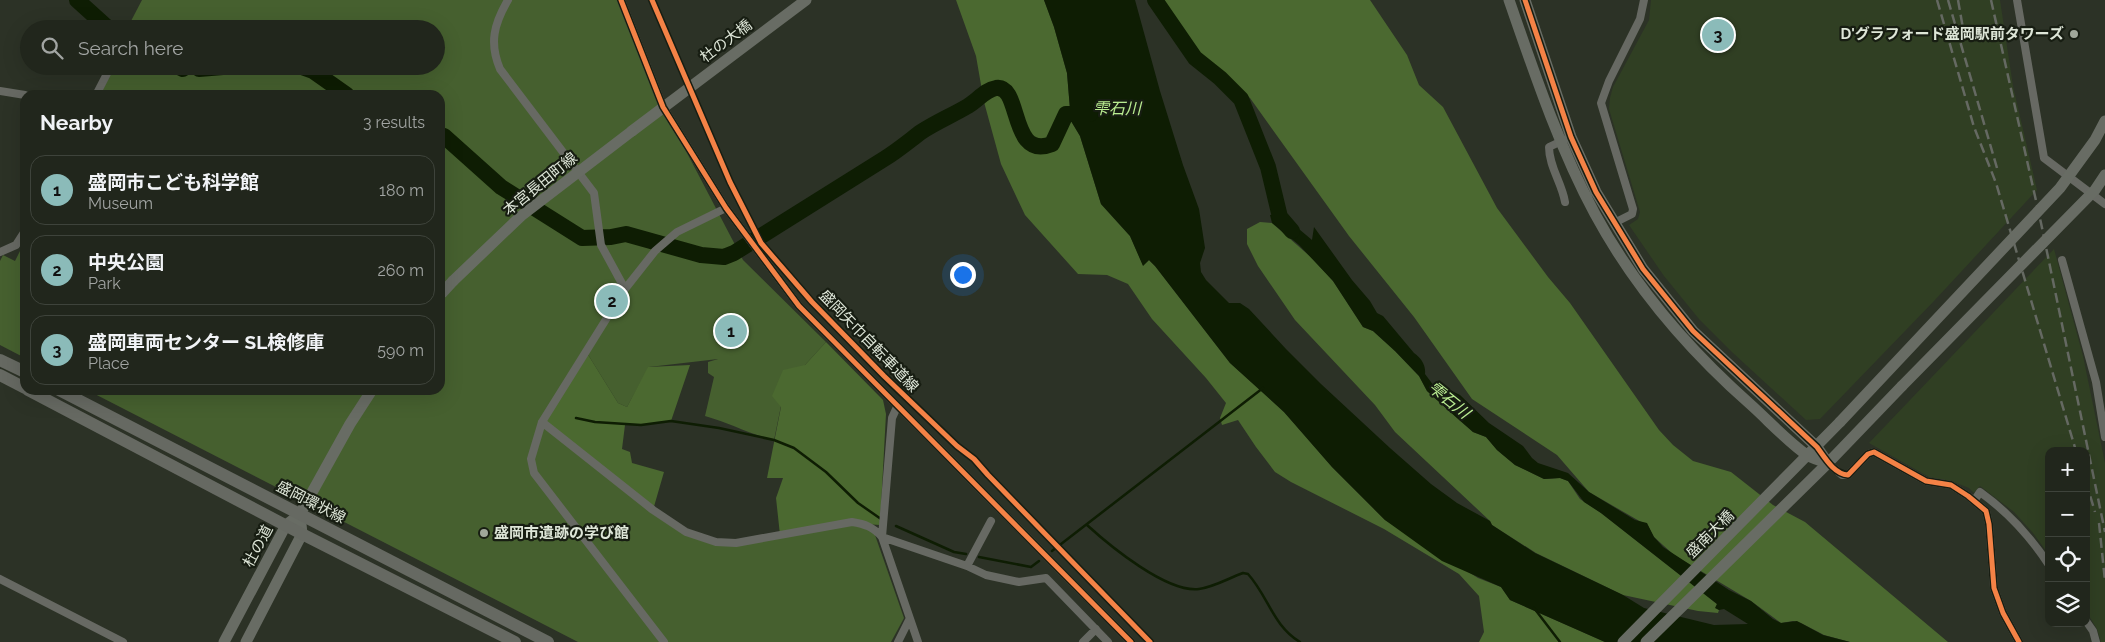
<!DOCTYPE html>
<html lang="en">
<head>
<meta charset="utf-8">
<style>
	body { margin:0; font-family:Raleway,"Noto Sans JP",sans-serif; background:#2d3229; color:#f1f3f6 }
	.controls { position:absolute; right:15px; bottom:15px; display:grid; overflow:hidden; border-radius:10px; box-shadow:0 5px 20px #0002 }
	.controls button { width:45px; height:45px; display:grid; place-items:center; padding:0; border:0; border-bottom:1px solid #3e433b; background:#21261c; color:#f1f3f6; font:25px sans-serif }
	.you { position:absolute; left:962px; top:274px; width:18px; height:18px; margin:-12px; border:4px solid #fff; border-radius:50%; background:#1a73e8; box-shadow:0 0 0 8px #1a73e833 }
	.badge { display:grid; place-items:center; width:32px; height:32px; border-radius:50%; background:#8bbbb9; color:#111; font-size:16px; font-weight:700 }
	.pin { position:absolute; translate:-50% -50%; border:2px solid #fff; box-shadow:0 1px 5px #0006 }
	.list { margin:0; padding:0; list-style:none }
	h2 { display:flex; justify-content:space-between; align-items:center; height:65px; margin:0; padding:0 20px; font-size:21px }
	h2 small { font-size:16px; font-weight:400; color:#a2a5a3 }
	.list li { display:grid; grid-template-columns:32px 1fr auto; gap:15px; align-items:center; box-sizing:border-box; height:70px; margin:0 10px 10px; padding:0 10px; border:1px solid #3e433b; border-radius:15px }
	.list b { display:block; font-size:19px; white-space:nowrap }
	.list p { margin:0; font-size:16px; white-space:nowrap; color:#a2a5a3 }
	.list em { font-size:16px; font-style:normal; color:#a2a5a3 }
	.icon { flex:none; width:28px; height:28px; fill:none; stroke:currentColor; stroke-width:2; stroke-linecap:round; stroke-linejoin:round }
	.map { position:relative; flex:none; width:2105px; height:642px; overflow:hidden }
	.search { position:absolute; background:#21261c; box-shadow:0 5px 20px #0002; left:20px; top:20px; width:425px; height:55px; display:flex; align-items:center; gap:12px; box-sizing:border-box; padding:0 18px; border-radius:28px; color:#a2a5a3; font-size:19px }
	.panel { position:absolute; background:#21261c; box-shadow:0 5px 20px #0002; left:20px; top:90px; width:425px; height:305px; border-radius:15px }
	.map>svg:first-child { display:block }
</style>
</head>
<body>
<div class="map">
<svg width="2105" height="642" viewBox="0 0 2105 642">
	<rect width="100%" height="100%" fill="#2c3226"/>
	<path fill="#303f23" d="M1651,0h349l13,86 24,104 -103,111 -114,118 -14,1 -73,-67 -34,-34 -35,-43 -35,-51 9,-6 2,-7 -31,-103 1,-11 3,-11 36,-67z
		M2054,249l29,107 22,107v179h-4l-4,-13 -11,-18v-160h-37v104l-16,-22 -19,-21 -34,-26 -6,7 -5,-5 -15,-6 -25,-5 -60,-34z"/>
	<path fill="#46602f" d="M142,0h479l42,107 80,153 83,82 -21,23 -24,41 -7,34c-25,-6 -44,-17 -69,-24l9,-39 -6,-4v-11l10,-3 -69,8 -22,40 -9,-4 -31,-50 -44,73 143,106 50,11 116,-21 13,2 10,11 29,83 -13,24h-313l-491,-252h353v-295h-340l15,-29h321v-37h-301l2,-5 -6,-3z
		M25,241v117l-25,-13v-84l3,-6 12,6z"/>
	<path fill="#4b6930" d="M956,0h88l10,27 13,46 4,48 9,15 21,68 29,32 13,29 6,-5 6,6 75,97 54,49 48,55 53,53 93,58 23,9 9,13 95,42h-126l5,-10 -5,-36 -20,-22 -75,-45 -93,-47 -16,-10 -19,-25 -18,-27 -16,5 -2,-7 6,-15 -20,-25 -54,-59 -24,-35 -21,-9 -29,-1 -53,-59 -24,-51 -17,-62 -8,-46z
		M1159,0h211l37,55 12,30 24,22 54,101 51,69 22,26 89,127 14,15 20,16 38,11 42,33 32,17 143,120h-98l-26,-7 -23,-12 -8,-2 -12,2 -30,-22 -77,-46 -20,-18 -6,-11 -59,-34 -32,-37 -85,-56 -58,-82 -65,-81 -99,-138 -55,-49 -20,-30z
		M1260,222l12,1 41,36 20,22 30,46 10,4 22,20 24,25 8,15 30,27 16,14 13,5 11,13 18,15 29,14 16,-1 8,3 12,18 21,14 116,91 -1,4 3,2 -1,3 -20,-2 -75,-16 -87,-42 -44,-28 -2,-4 -95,-89 -20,-27 -80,-85 -37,-54 -11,-22v-15z
		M826,342l57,58 3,14 -6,111 -15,-1 -85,11 -4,-37 7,-20h-16l14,-71 -9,-11 11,-26 22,-5z
		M587,353l31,50 9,4 21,-40 42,-2 -19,56 -30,4h-16l-3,24 8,3 2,11 32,9 -11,38 -110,-84z"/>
	<path fill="#0e1d03" d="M1044,0h91l25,91 23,74 16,44 6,39 -5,15 1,9 5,8 23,23h11l9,6 37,40 35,35 69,64 41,36 26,19 33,18 2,4 43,28 88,42 21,13 70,17 34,-1 -24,-15 -5,1 -4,-2 2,-4 -116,-91 -17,-11 -16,-21 -8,-3 -16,1 -29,-14 -18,-15 -11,-13 -13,-5 -16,-14 -30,-27 -8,-15 -24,-25 -22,-20 -10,-4 -30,-46 -34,-36 -27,-22 -2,-8 14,-2 9,11 19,16 2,-13 38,53 18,21 7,12 6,3 31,37c7,5 12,12 11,21l9,12 11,4 -3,-6 6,5 12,6 29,28 34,23 9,12 6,5 30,10 21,19 46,28 12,3 7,14 9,10 66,43 22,11 22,18 8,4 16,-2 26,14 27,7h-245l-95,-42 -9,-13 -59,-26 -57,-41 -53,-53 -48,-55 -54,-49 -75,-97 -6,-6 -6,6 -13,-30 -29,-32 -21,-68 -9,-15 -4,-48 -13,-46z"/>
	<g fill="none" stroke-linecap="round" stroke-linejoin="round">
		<path stroke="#0e1d03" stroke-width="2.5" d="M576,418l19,4 46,3 30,-4 48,7 55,12 20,8 32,24 32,31 23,16
			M1087,525c23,21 80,68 112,64 15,-2 30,-11 44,-16l5,1c20,22 25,52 52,68
			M896,526l58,26 12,2
			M1052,551l211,-163
			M979,557l52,10 8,-6
			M1534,608l26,34"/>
		<path stroke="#0e1d03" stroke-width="16" d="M77,0l32,29
			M1155,0l40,58 25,20 21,21 27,68 12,50 12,14
			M177,66l6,3
			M299,66l14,5 34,24
			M199,69l36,-3
			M440,135l4,1 57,51 81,51 29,-1 15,-3 75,21 23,2 10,-4 150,-94c13,-8 25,-18 37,-27 15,-10 32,-17 47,-26 9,-5 17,-16 28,-18 26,-4 13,73 56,56l14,-30h24"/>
		<path stroke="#676963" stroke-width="8" d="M508,0c-14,24 -19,43 -8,69l94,124 7,52 24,44 -83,133 -11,37 3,14 130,169
			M621,0l42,107 63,101 73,98 332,336
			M2017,0l27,158 61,46
			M0,91l25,4
			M96,95l15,-29
			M1564,140l-15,7c0,20 13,36 16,55
			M1614,223l18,-9 1,-5 -32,-106 8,-22 31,-62 4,-19
			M0,252l16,-7 9,-14
			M2062,260l34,122 9,55
			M625,289l30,-38 22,-19 49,-24
			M897,407l-5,11 -10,119 36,105
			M542,422l111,88 33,22 30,10 20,1 116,-21c13,2 21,5 30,15l85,29 19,9 33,7 27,-4 62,64
			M1828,463l14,12h6l20,-21 6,-2 52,29 25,4 17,11 18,15 3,13 5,64 9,25 16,29
			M1974,501l6,-9c28,20 50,44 69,73
			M967,566l24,-45
			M0,579l123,63
			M2086,621l7,10 3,11
			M898,642l11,-22
			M1083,642l13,-13"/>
		<path stroke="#686c64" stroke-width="11" d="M1509,0c25,72 50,147 86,214 39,72 95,137 155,190 19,17 37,37 57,51 6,4 14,6 21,8
			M1525,0l46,137 25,55 47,77 50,62 124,116 11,16
			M632,131l174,-131
			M442,293l11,-12
			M224,642l62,-117 14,-11 50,-90 22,-34
			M246,642l56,-108 -2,-20
			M1623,642l217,-220
			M1646,642l182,-179 74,-77"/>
		<path stroke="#666962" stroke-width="12" d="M0,360l25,12
			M0,375l25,13
			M28,390l274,144 213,108
			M59,390l489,252"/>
		<path stroke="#656962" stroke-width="2.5" stroke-dasharray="10 5" stroke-linecap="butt" d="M1937,0l37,127 22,56 80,268
			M1948,0l49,168
			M1958,0l6,34
			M1991,0l50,223 64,309
			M2086,482l9,30
			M2099,523l6,58"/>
		<path stroke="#686c64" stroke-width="11" d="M453,281l68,-65 111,-85
			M1902,386l193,-196 10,-15
			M1840,422l220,-234 35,-48 10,-19"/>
		<g stroke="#171d12" stroke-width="8">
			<path id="cycleway" d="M621,0l42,107 63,101 73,98 332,336
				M652,0l78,182 31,61 51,59 72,74 73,70 17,13 14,16 162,167
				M1525,0l46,137 25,55 47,77 50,62 124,116c8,11 17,27 31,28l20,-21 6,-2 52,29 25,4 17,11 18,15 3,13 5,64 9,25 16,29"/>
		</g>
		<use href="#cycleway" stroke="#f48246" stroke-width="5"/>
	</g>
	<g fill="#a0a79a" stroke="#171d12" stroke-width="2">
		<circle cx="2074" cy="34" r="5"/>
		<circle cx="484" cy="533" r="5"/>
	</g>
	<g text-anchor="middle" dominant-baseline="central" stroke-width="4.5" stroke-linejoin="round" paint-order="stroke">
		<g font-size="15" font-weight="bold" fill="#dee6d8" stroke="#171d12" text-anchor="end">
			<text x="2064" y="34">D'グラフォード盛岡駅前タワーズ</text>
			<text x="494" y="533" text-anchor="start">盛岡市遺跡の学び館</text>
		</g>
		<g font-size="15" fill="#dee6d8" stroke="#171d12">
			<text transform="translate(726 41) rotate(-37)">杜の大橋</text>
			<text transform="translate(540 184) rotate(-39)">本宮長田町線</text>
			<text transform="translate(869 341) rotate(46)">盛岡矢巾自転車道線</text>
			<text transform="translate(311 502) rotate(27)">盛岡環状線</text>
			<text transform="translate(1710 534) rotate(-45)">盛南大橋</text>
			<text transform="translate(258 546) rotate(-62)">杜の道</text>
		</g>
		<g font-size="16" font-style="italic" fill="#baed91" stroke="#171d12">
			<text x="1117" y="108">雫石川</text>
			<text transform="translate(1449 400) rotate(39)">雫石川</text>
		</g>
	</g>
</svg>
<div class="controls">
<button>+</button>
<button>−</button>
<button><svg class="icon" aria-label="locate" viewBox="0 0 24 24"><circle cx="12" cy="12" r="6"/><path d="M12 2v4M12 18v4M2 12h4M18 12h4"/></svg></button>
<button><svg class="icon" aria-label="layers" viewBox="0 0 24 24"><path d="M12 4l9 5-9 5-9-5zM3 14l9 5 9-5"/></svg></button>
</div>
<div class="you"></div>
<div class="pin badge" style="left:731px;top:331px">1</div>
<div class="pin badge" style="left:612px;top:301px">2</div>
<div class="pin badge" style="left:1718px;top:35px">3</div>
<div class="search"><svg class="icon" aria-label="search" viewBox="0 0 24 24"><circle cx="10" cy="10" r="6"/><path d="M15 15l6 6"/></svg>Search here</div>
<section class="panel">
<h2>Nearby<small>3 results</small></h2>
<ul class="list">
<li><span class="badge">1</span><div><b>盛岡市こども科学館</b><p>Museum</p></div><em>180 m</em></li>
<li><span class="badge">2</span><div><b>中央公園</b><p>Park</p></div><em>260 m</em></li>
<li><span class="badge">3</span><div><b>盛岡車両センター SL検修庫</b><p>Place</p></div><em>590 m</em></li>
</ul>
</section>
</div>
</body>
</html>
